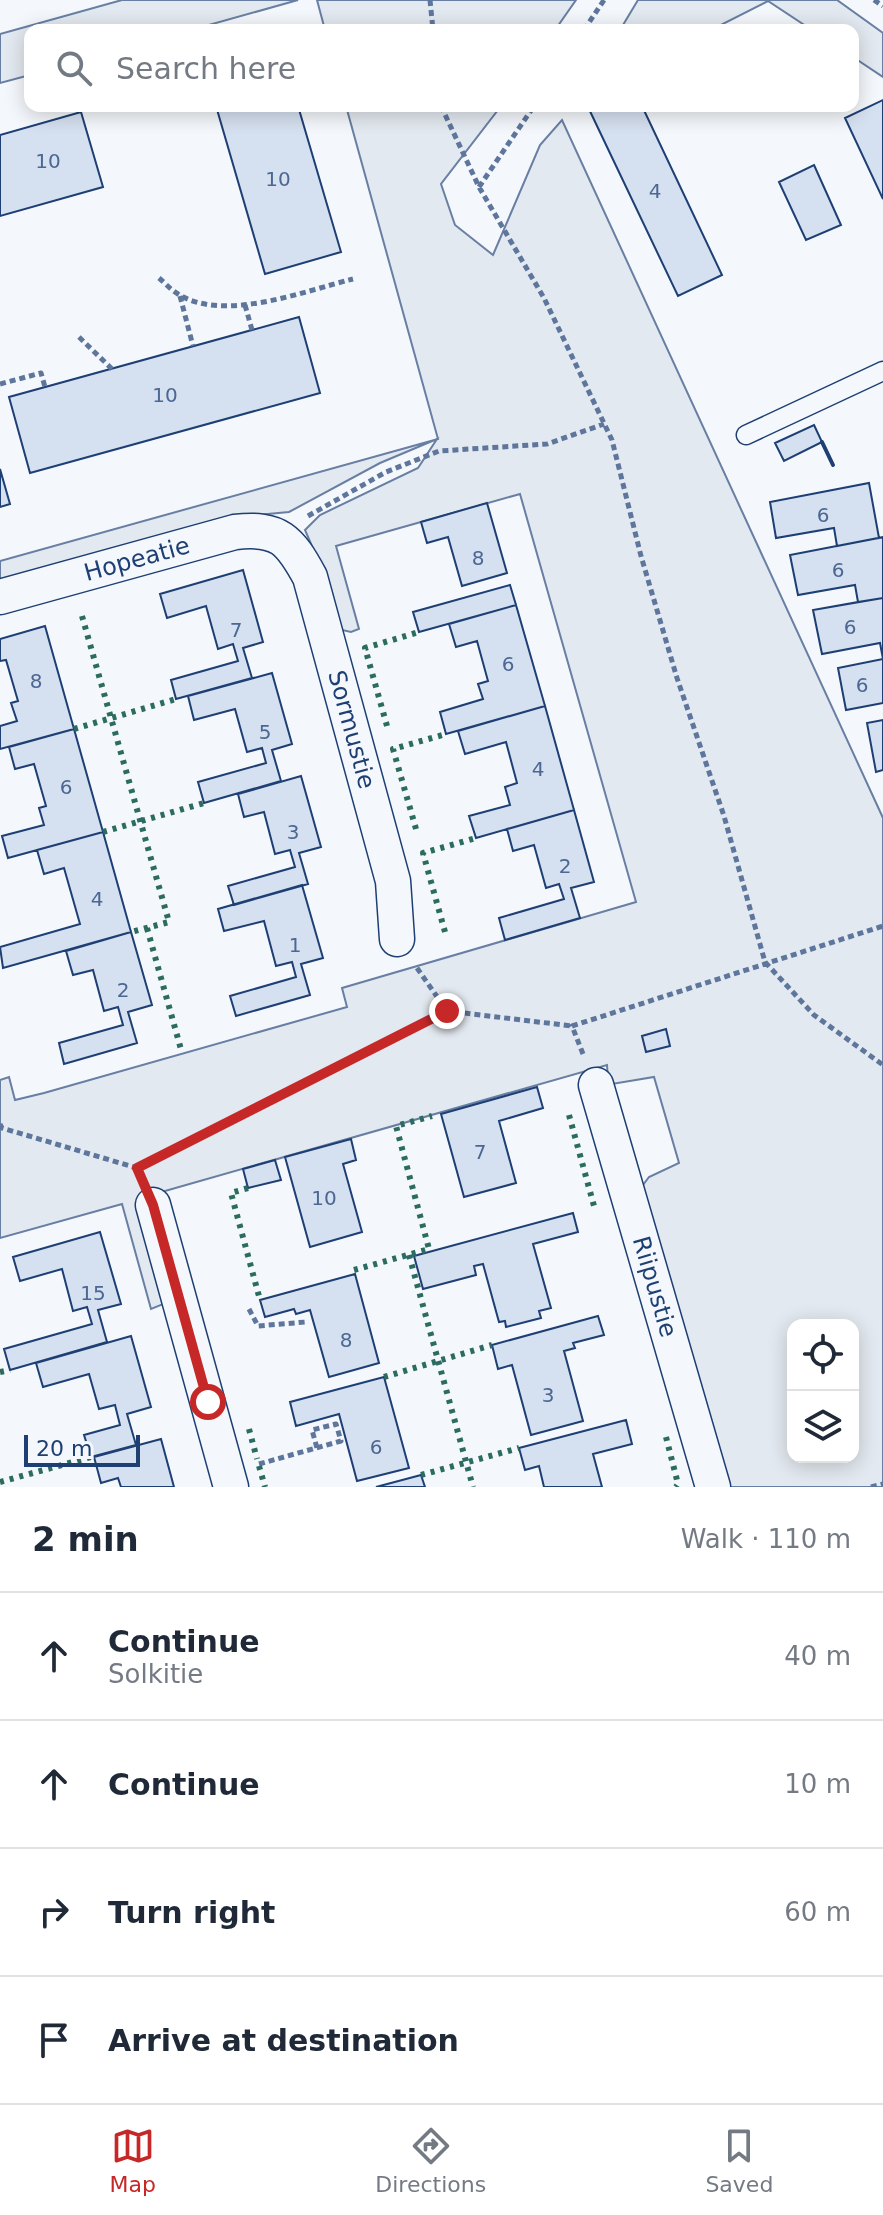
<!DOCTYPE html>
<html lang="en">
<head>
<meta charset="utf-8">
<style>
	body { margin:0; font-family:"DejaVu Sans",sans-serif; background:#f2f2f3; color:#1f2937 }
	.controls { position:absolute; right:24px; bottom:24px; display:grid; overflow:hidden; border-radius:16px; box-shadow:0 4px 20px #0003 }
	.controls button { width:72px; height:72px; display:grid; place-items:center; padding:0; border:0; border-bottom:2px solid #e0e1e3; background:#fff; color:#1f2937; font:40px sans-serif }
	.scale { position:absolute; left:24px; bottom:20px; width:116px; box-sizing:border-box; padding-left:8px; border:4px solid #1d3f73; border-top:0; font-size:22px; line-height:28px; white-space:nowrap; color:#1d3f73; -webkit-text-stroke:6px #f4f7fb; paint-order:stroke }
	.stop { position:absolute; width:24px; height:24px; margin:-18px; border:6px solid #c62828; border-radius:50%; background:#fff }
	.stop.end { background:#c62828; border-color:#fff; box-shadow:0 2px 8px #0008 }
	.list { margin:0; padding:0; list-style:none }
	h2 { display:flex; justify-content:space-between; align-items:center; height:104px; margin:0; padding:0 32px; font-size:34px }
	h2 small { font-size:26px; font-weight:400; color:#747a83 }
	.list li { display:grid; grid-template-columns:52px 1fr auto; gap:24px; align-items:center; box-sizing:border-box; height:128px; padding:0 32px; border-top:2px solid #e0e1e3 }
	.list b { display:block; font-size:30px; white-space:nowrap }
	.list p { margin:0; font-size:26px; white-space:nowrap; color:#747a83 }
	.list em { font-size:26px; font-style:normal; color:#747a83 }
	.icon { flex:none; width:44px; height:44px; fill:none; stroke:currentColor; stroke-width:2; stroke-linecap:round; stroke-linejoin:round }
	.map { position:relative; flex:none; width:883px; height:1487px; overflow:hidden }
	.search { position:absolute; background:#fff; box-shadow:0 4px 20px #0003; left:24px; right:24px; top:24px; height:88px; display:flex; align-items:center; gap:20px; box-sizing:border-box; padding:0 28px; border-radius:16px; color:#747a83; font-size:30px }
	.sheet { height:616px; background:#fff }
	nav { display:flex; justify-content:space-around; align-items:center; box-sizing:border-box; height:112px; border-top:2px solid #e0e1e3; background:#fff; font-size:22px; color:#747a83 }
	nav a { display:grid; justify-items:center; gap:4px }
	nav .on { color:#c62828 }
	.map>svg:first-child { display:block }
</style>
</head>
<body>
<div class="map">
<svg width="883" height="1487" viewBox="0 0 883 1487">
	<rect width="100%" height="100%" fill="#f4f7fb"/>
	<path fill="#e3e9f0" stroke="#687fa3" stroke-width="2" fill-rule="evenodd" d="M122,0h176l-107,30h-161v45l-30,8v-49z
		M317,0h259l-21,30h-230z
		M638,0h199l46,33v44l-30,-20v-27h-41l-44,-29 -57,29h-91z
		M346,106h155l-60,78 14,41 38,30 47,-110 22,-25 321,698v669h-160l-83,-298 9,-12 30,-14 -25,-86 -42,7 -4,-5 -1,-14 -470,134 29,104 -15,6 -29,-105 -122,34v-158l9,-3 6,23 29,-7 303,-86 -5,-19 294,-86 -116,-408 -184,52 23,83 -8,3 -9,-2 -20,-61 -17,-39 15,-15 98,-47 19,-29 -57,24 -91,49 -53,5 -236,67v-23l438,-122zM793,1325h60v132h-60z"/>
	<path fill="#d5e0f0" stroke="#1d3f73" stroke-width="2" d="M883,100v99l-38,-81z
		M216,106h82l43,146 -76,22z
		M591,106h51l80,169 -44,21 -90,-189z
		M81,112l22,75 -103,29v-81z
		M814,165l27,60 -35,15 -27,-58z
		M299,317l21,76 -290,80 -21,-76z
		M814,425l8,17 -38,19 -9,-18z
		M0,469l10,35 -10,3z
		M869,483l10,55 -42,8 -3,-18 -58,10 -6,-36z
		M869,483l10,55 4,-1v166l-37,7 -8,-42 45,-9 -3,-16 -58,11 -9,-44 45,-8 -3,-17 -57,10 -8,-40 47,-9 -3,-18 -58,10 -6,-36z
		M487,503l20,70 -45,13 -14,-49 -21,6 -6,-21z
		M883,537v61l-25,4 -3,-17 -57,10 -8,-40z
		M243,570l20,72 -20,6 9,30 -76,21 -5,-19 67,-19 -5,-17 -15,5 -12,-43 -39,12 -7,-24z
		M510,585l6,20 -97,27 -6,-20z
		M883,598v61l-3,-16 -58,11 -9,-44z
		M516,605l29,101 -99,28 -6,-22 43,-13 -5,-15 10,-3 -11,-40 -21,6 -7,-23z
		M45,626l29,103 -74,20v-23l17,-5 -6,-18 7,-2 -12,-41 -6,1v-22z
		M883,659v44l-37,7 -8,-42z
		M272,673l20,71 -20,6 9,31 -77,22 -6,-21 68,-19 -4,-15 -15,4 -12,-43 -41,11 -6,-24z
		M545,706l29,104 -98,28 -7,-22 41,-11 -5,-18 12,-4 -11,-41 -41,12 -7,-23z
		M883,720v50l-7,2 -9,-49z
		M883,720v50l-7,2 -9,-49z
		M74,729l29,103 -95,26 -6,-22 42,-11 -5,-17 7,-2 -12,-42 -19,5 -6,-22z
		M301,776l20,71 -22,6 9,31 -74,21 -6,-19 67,-19 -5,-17 -15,4 -11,-42 -20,5 -6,-23z
		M574,810l20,72 -23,6 9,30 -75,22 -6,-22 65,-19 -5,-15 -13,4 -12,-43 -21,6 -6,-22z
		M103,832l28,100 -128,36 -3,-21 80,-23 -16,-56 -20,6 -7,-24z
		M302,885l21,73 -22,6 9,31 -74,21 -6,-20 66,-19 -4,-15 -16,4 -12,-45 -40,10 -6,-22z
		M131,932l21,73 -24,7 9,31 -73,21 -5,-21 64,-18 -5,-18 -14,4 -11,-41 -20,5 -7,-24z
		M666,1029l4,17 -24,6 -4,-16z
		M537,1087l6,21 -44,13 17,62 -52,14 -23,-83z
		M351,1139l5,21 -13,4 19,68 -52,15 -25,-90z
		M275,1160l6,20 -33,8 -5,-19z
		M573,1213l5,19 -45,12 18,64 -12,3 2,7 -35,9 -1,-6 -6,1 -16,-58 -9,2 2,9 -53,14 -9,-33z
		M100,1232l21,72 -23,6 9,32 -97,28 -6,-21 88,-25 -5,-17 -14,4 -11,-42 -42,12 -7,-24z
		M355,1274l24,89 -50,14 -19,-67 -14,4 -2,-5 -29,8 -5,-17z
		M598,1316l6,19 -31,8 2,5 -11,3 19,70 -52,14 -19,-70 -14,4 -6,-24z
		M131,1336l20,71 -24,7 9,31 -45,12 -7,-22 36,-10 -5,-20 -16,4 -10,-35 -46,13 -7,-24z
		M384,1377l25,91 -52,13 -18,-67 -43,12 -6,-24z
		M626,1420l6,24 -39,10 9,33h-58l-5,-21 -14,4 -6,-22z
		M161,1439l13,48h-53l-3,-9 -17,5 -7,-26z
		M421,1475l4,12h-49z"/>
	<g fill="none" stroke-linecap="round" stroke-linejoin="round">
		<g stroke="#1d3f73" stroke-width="21">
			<path id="service" d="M746,435l137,-64"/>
		</g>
		<g stroke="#1d3f73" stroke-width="37">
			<g id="minor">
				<path id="s1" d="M0,597l235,-65c44,-5 55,8 75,45l83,304 4,58"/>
				<path id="s2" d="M596,1085l117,402"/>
				<path d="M153,1205l78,282"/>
			</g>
		</g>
		<path stroke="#5e769c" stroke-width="5" stroke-dasharray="6 4" stroke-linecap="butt" d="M430,0l3,30
			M874,0l9,6
			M584,30l20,-30
			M441,106l38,81 65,111 68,142 29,116 36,122 47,138 41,146 49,53 69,50
			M686,108l3,-2
			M479,187l55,-81
			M159,278c6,5 12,12 19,16 46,29 126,-3 175,-15
			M180,296l13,50
			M245,305l7,25
			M79,337l33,32
			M0,384l41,-11 4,14
			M308,516l78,-44 53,-21 108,-7 57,-20
			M417,968l30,43 125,15
			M583,1054l-11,-28 311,-100
			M0,1124l2,4 135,40
			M140,1175l-3,-7 310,-157
			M249,1309l9,17 48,-4
			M259,1464l82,-23 -5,-17 -24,6 5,18
			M871,1487l12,-3"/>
		<use href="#service" stroke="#f4f7fb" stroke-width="18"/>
		<use href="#minor" stroke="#f4f7fb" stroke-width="34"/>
		<path stroke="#2c6c60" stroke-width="6" stroke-dasharray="4 6" stroke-linecap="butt" d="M82,616l87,306 -38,10
			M387,726l-22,-78 54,-16
			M74,729l102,-30
			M416,829l-23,-80 53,-15
			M103,832l101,-29
			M147,928l35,125
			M445,932l-22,-79 53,-15
			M569,1115l25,91
			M248,1188l-17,5 29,107
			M409,1255l64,232
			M354,1270l75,-21 -33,-123 36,-10
			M0,1372l10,-2
			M384,1377l108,-32
			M249,1429l8,30
			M666,1437l12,47 -2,3
			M259,1466l6,21
			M421,1475l98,-27
			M0,1482l91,-25"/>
		<path stroke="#1d3f73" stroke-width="4" d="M822,442l11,23"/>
	</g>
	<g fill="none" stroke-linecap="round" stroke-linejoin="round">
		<path stroke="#c62828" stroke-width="10" d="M208,1402l-55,-197 -16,-37 310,-157"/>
	</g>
	<g text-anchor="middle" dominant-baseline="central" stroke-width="6" stroke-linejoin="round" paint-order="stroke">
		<g font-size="20" fill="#4b6792">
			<text x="48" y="161">10</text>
			<text x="278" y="179">10</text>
			<text x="655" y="191">4</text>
			<text x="165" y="395">10</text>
			<text x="823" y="515">6</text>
			<text x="478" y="558">8</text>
			<text x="838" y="570">6</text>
			<text x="850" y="627">6</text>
			<text x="236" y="630">7</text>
			<text x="508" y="664">6</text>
			<text x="36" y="681">8</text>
			<text x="862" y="685">6</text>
			<text x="265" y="732">5</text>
			<text x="538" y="769">4</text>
			<text x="66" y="787">6</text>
			<text x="293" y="832">3</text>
			<text x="565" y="866">2</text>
			<text x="97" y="899">4</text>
			<text x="295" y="945">1</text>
			<text x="123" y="990">2</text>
			<text x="480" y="1152">7</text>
			<text x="324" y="1198">10</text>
			<text x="93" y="1293">15</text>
			<text x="346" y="1340">8</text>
			<text x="548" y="1395">3</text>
			<text x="376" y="1447">6</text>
		</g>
		<g font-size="24" fill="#1d3f73" stroke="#f4f7fb">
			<text stroke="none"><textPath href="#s1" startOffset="142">Hopeatie</textPath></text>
			<text stroke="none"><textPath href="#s1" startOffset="498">Sormustie</textPath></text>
			<text stroke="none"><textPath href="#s2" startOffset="210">Riipustie</textPath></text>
		</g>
	</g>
</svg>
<div class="controls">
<button><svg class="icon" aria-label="locate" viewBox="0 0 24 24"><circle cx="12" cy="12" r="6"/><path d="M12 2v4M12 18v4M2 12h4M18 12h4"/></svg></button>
<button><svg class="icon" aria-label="layers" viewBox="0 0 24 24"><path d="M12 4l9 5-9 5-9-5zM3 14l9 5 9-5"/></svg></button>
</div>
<div class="scale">20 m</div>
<div class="stop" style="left:208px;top:1402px"></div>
<div class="stop end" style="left:447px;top:1011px"></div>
<div class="search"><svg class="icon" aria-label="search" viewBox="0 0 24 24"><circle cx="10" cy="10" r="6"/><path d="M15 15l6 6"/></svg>Search here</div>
</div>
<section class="sheet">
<h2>2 min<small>Walk · 110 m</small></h2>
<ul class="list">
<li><svg class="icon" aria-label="ahead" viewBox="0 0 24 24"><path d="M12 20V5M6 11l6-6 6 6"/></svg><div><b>Continue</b><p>Solkitie</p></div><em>40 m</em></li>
<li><svg class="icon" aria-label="ahead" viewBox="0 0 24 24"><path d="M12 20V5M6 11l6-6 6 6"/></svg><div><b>Continue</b></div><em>10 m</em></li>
<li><svg class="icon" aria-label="right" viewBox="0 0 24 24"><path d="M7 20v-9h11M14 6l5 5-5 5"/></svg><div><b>Turn right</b></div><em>60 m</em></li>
<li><svg class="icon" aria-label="arrive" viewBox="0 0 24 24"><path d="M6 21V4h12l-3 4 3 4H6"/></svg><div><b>Arrive at destination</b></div></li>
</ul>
</section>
<nav>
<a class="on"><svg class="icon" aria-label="map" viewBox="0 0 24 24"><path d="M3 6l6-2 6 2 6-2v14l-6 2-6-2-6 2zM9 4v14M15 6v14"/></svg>Map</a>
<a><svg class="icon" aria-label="directions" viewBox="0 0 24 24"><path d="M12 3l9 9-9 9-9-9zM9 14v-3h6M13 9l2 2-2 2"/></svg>Directions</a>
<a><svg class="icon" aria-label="saved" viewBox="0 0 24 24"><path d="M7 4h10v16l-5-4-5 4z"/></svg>Saved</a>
</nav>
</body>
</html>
